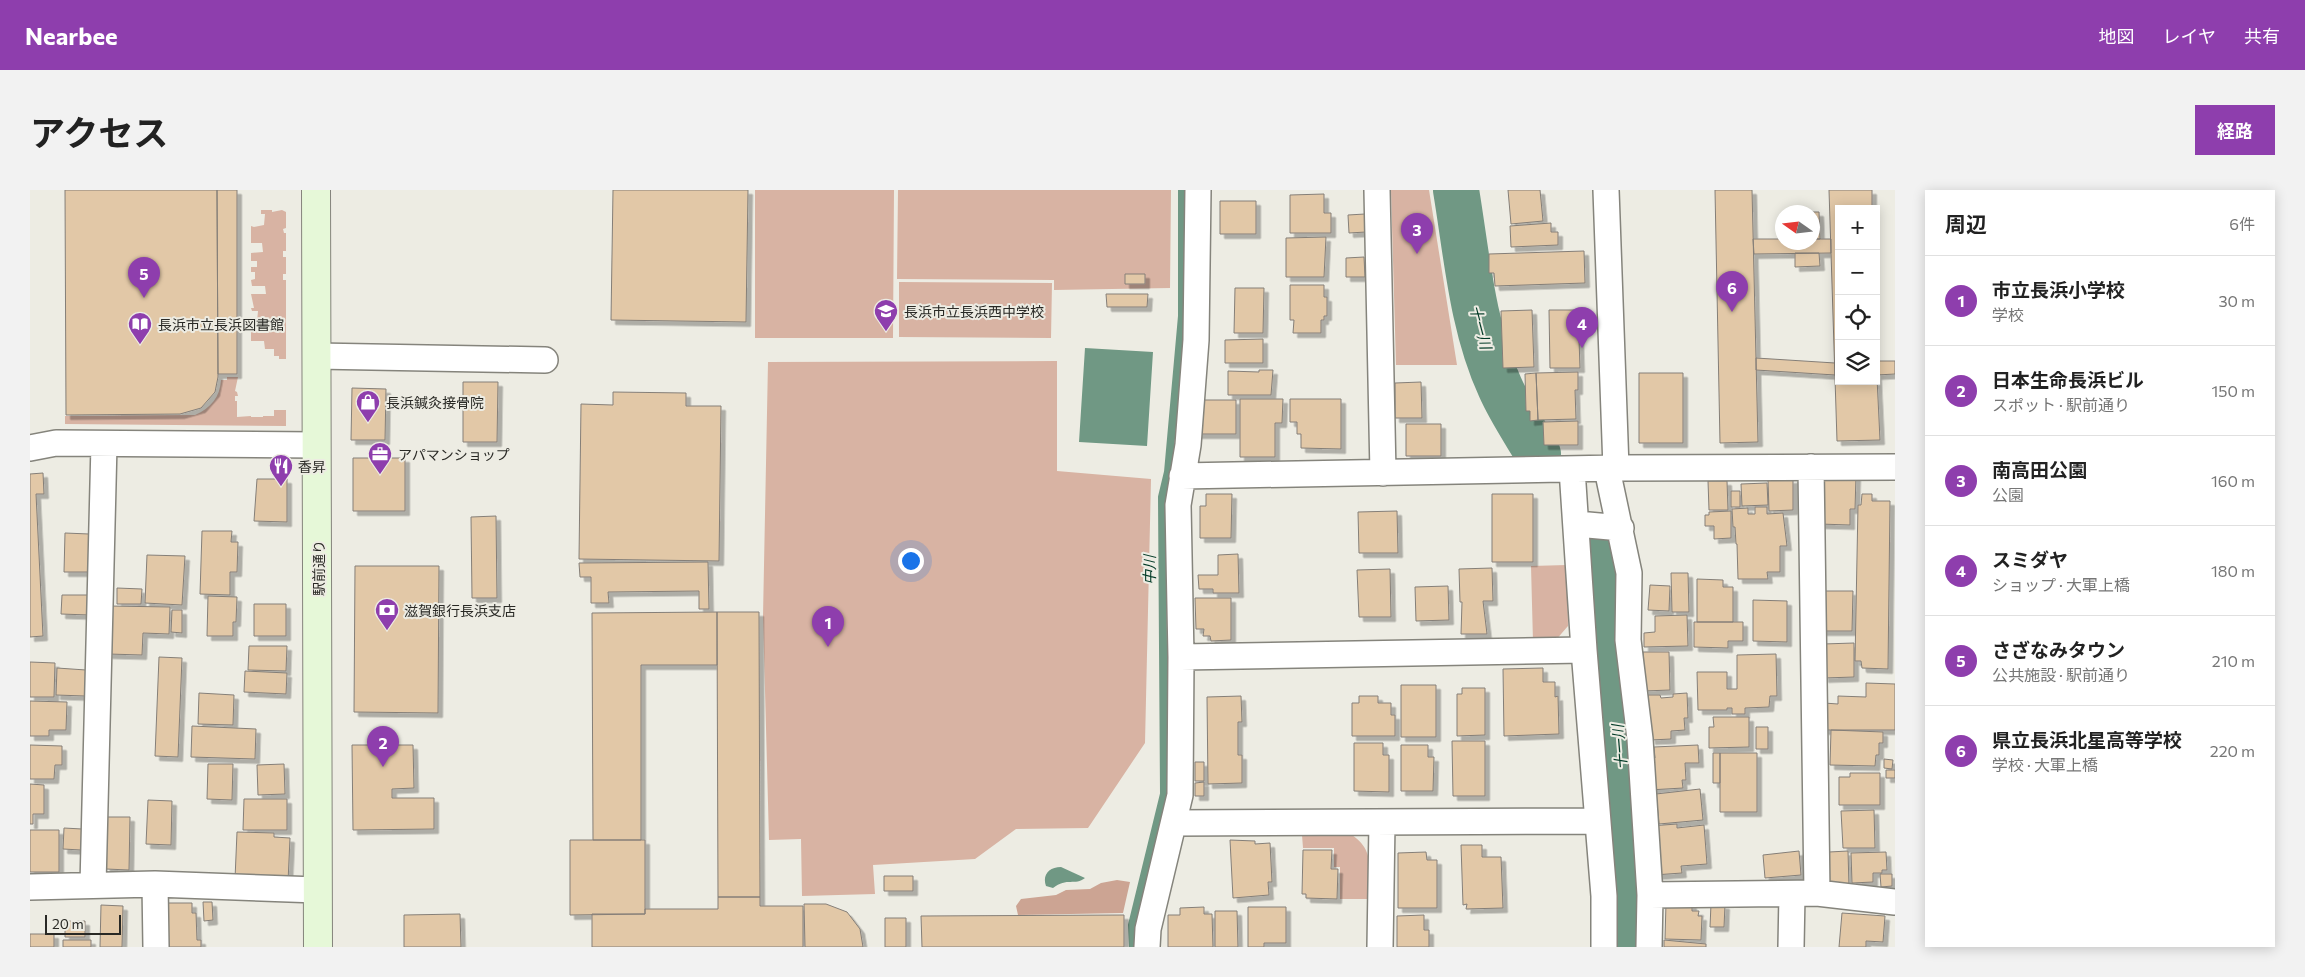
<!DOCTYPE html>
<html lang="ja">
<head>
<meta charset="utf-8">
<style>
	body { margin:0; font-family:Commissioner,"Noto Sans JP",sans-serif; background:#f2f2f2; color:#222 }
	.controls { position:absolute; right:15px; top:15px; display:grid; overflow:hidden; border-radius:0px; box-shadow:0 2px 12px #0003 }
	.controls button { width:45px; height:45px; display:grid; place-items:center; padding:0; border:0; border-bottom:1px solid #e0e0e0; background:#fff; color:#222; font:25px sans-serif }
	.compass { position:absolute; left:1745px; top:15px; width:45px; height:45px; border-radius:50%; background:#fff; box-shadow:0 2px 12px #0003; rotate:284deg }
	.scale { position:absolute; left:15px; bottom:12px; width:76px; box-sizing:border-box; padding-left:5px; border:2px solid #292925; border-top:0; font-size:14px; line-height:18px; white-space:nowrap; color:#292925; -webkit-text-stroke:4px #edece3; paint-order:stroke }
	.you { position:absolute; left:880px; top:370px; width:18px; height:18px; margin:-12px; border:4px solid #fff; border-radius:50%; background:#1a73e8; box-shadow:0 0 0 8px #1a73e833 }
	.badge { display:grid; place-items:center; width:32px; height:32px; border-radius:50%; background:#8e3ead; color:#fff; font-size:16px; font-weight:700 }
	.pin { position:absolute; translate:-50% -41px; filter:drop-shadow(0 1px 2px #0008) }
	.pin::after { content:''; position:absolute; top:26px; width:18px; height:15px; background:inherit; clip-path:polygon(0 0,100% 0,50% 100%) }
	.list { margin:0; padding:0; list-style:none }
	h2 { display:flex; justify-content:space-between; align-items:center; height:65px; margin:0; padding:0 20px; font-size:21px }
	h2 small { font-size:16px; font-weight:400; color:#767676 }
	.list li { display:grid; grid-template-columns:32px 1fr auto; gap:15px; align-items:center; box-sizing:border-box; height:90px; padding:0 20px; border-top:1px solid #e0e0e0 }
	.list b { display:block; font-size:19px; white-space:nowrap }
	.list p { margin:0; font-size:16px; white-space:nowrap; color:#767676 }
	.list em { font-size:16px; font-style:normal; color:#767676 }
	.icon { flex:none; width:28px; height:28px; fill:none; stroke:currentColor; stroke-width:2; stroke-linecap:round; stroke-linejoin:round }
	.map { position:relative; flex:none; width:1865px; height:757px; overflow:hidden; border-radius:0px }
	header { display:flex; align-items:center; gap:30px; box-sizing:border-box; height:70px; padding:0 25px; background:#8e3ead; color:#fff }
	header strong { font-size:24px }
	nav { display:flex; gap:28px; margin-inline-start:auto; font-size:18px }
	.intro { display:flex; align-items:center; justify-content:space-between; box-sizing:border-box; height:120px; padding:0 30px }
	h1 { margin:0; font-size:35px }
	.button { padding:12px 22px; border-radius:0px; background:#8e3ead; color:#fff; font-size:18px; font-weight:700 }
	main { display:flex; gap:30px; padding:0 30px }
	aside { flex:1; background:#fff; border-radius:0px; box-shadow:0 2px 12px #0003 }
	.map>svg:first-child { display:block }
</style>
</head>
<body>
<header>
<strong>Nearbee</strong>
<nav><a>地図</a><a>レイヤ</a><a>共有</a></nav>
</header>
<div class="intro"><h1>アクセス</h1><a class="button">経路</a></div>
<main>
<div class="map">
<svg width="1865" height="757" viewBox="0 0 1865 757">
	<defs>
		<filter id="shadow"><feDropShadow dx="4.5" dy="4.5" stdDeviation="0" flood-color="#0004"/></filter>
	</defs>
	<rect width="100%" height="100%" fill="#edece3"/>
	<path fill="#d8b3a3" d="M725,0h139l-1,148h-138z
		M868,0h273l-1,98 -116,2v-10l-157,-1z
		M1361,0h38l28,175h-61z
		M231,20h11v2l10,-2 4,2v16l-3,1 1,4h2v18h-3v6h3v17h-3v6h3v79h-7v-3h-5v-7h-9l-1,-8h-13v-19h6l1,-11h-6l-1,-3h3l-3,-14h15l-1,-8h-13l-1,-6 4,-1v-7h-4v-5h6v-6h-6v-8l12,-1 -1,-9h-11v-17l3,1 10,-2 1,-11h-4z
		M869,92l153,1 -1,55 -152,-1z
		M1027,171v110l94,8 -6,264 -57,85 -72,1 -41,30 -102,6 2,29 -73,2 -1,-57 -32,1 -6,-224 5,-254z
		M197,187h11l-3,14 2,1 1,4h-3v5h2v16l14,-1v1h12v-1h11v-6h12v16l-221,-2v-8l130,-1c16,-7 25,-18 26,-35h6z
		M1537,375l1,61 -13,15 -22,1 -2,-76z
		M1272,645h50c24,16 17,38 17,64h-29v-32h-6v-19h-31z"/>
	<path fill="#cca493" d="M1087,690l13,2 -7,31 -105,2 -2,-9 5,-7 35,-4 10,-5 24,-1 11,-6z"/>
	<path fill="#709884" d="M1055,158l68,4 -6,94 -68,-4z
		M1031,677l24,11c-10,8 -18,-1 -32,10l-7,-2c-4,-11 3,-19 15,-19z"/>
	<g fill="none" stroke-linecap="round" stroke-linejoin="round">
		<path stroke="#709884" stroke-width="8" d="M1103,757l-1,-22 32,-131 -2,-297 6,-25 14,-156v-126"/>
		<path stroke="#709884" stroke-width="46" d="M1426,0c11,66 16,136 44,197 10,23 25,45 38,67
			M1573,356l31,379 -2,22"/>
	</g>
	<path fill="#e2c8a7" stroke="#857f78" filter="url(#shadow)" d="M35,0h152l1,187 -3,15 -14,16 -21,6 -114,1z
		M187,0h20v184h-19z
		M583,0h135l-2,132 -135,-2z
		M1478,0h32l3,31 -32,3z
		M1685,0h37l6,252 -38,1z
		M1799,0h43v19h-33v172h37v-24l4,83 -43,1z
		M1294,4v19h7v20h-41v-38z
		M1190,11h36v33h-36z
		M1778,22h11l1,27h-8v-27z
		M1335,24l1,18 -17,1 -1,-18z
		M1521,33v9h7v13l-47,2 -1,-21z
		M1296,47l-2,40h-38v-39z
		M1723,49h29v3h30v-3h19v14l-77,1z
		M1554,61l1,32 -90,3 -1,-13h-5v-19z
		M1765,63h24l1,13 -25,1z
		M1334,67l1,20h-19v-19z
		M1095,84h20v10h-20z
		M1260,95h34v12h3v19h-3v4h-3v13h-28l1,-13h-4z
		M1205,98h29l-1,45h-29z
		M1076,104h42l-1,13h-40z
		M1502,120l2,57 -31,1 -2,-57z
		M1519,120h29l2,58h-30z
		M1233,149v24h-38v-23z
		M1726,168l79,5v12l-79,-5z
		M1846,171h19v13l-18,1z
		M1229,180h14l-2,25h-43v-24l31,1z
		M1548,182v18h-3l1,29 -38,1 -2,-47z
		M1506,183l2,47 -8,1v-10h-4l-1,-37z
		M1609,183h44v70h-44z
		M433,192h35l-1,60h-34z
		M1391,192l1,36h-27v-35z
		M322,198l34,1 -1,51h-34z
		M583,202l73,1v13h35l-2,155 -140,-2 2,-155 32,1z
		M1210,209h43l-1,24h-7v34h-35z
		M1260,209h51v50l-40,-1v-14h-4v-12h-7z
		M1165,210h41v34h-41z
		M1548,231v24h-34l-1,-23z
		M1376,234h35v32h-35z
		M323,268h52v53h-52z
		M13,283l1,21h-8l7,142 -13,1v-163z
		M1807,286h19l-1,33h-5v16l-31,-1 2,-44h16z
		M227,289h30v43l-33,-1z
		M1763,289v31l-24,1 -1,-31z
		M1678,291h19l1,29h-19z
		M1737,293l1,22 -26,1 -1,-22z
		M1701,301h9v16h-9z
		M1176,304h26l-1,44h-31v-32h6z
		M1462,304h41v68h-41z
		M1832,304h10v7h18l-2,168 -26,-1 -1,-7h-6l3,-156h3z
		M1725,317h12v7l16,-1 4,33h-7v26h-13l1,7h-30l-1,-35h-1l-1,-17h-2l-1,-18 16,-1v6h7z
		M1367,321l1,42h-39l-1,-41z
		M1701,321v27l-17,1v-13h-9v-11h4v-3z
		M466,326l1,82h-25l-1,-81z
		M172,341h30l-1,11h7l-1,30h-7v23l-30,-1z
		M35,343l24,1 -1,38h-24z
		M1208,364l1,39h-26v-4h-14l-1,-14h20v-20z
		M117,365l38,1 -3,49 -37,-2z
		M678,372l1,47h-10v-18l-91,1 1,11h-18v-26h-11l-1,-14z
		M325,376h84l-1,147 -84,-1z
		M1462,378l1,33h-10l4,33h-26l1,-32h-2l-1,-33z
		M1360,379l1,48h-32l-2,-47z
		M1641,383h17l1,39h-17z
		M1667,389l26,1v7h10v35h-36z
		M1620,395l20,1 -1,25 -21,-1z
		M1418,396l1,34 -33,1 -1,-34z
		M87,398l25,1 -1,15h-24z
		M1792,401h31l-1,40h-30z
		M32,405h27v20l-28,-1z
		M178,406l29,1 -1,25h-3v14h-26z
		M1165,408h36v42l-20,1 -1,-5h-7l1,-7h-8z
		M1723,410l34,1v41l-34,-1z
		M224,414h32v32h-32z
		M79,416l61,1 -1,27 -26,-1 -1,22 -34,-1z
		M142,420h10v23l-11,-1z
		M687,422v53h-76v175h-48l-1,-227z
		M687,422h42l1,285h-42z
		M1657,425l1,31 -44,1v-14l11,-1v-16z
		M1664,432h49v19h-15v7l-34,-1z
		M1824,453v34l-30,1 -1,-34z
		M219,456h38l-1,25 -38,-1z
		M1613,462h26l1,38 -26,1z
		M1746,464l1,42h-7l-1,11 -24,1v6h-13v-6h-5v2h-29l-1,-38h30v17h10v-34z
		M129,467l23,1 -4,99 -23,-1z
		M0,472l25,1 -1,34h-24z
		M27,478l29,2 -1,26 -29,-1z
		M1513,478v14h12v15l3,-1 1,38 -55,2 -1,-67z
		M215,481l42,2 -1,21 -42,-2z
		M1836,493l29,1v46h-71v-27l14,1v-8l28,1z
		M1371,495h35v52h-35z
		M1432,498h23v47l-28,1v-42h5z
		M169,503l35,2 -1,30 -35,-1z
		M1657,503l1,25h-4l1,12 -14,1v8l-20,1 -3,-45h12l1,3 12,-1v-3z
		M1211,506l1,26h-4v33h4v28l-34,1 -1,-87z
		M1329,506h19v7h13v12h4v21h-43v-33h7z
		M0,511l37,1 -1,28h-17v6h-19z
		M1683,527h36v30l-40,1v-21h5z
		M162,536l64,3 -1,30 -64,-2z
		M1726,537h12v22h-12z
		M1801,540l52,2v11h-4v12h-3l-1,11 -45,-1z
		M1422,551h33v55h-32z
		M1324,553h29v12h6v37l-35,-1z
		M0,555l32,1v19h-7l-1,14h-24z
		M322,555h61l1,43 -22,1v9h42v31l-81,1z
		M1371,555h27v12h6l-1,34h-32z
		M1668,555l1,18h-14l1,17h-4l1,8 -34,2 3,-32h3l-1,-11z
		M1683,563h7v30h-7z
		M1690,563h37v59h-37z
		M1854,569l9,1 -1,9 -8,-1z
		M1165,572h9v19h-9z
		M178,574h25l-1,36 -25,-1z
		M254,574l1,30 -27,1 -1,-30z
		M1856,580h9v8h-9z
		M1820,583h30v32h-41v-28h11z
		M1174,592v14h-9v-13z
		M0,594l14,1v29h-11v10h-3z
		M1670,599l3,31 -44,4 -3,-30z
		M214,609h43v31h-44z
		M118,610l24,1 -1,44 -25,-1z
		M1844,620l1,38h-32l-2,-37z
		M72,627h28l-1,53 -23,-1z
		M1647,634v4l27,-3 3,39 -26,2 1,7 -28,2 -4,-49z
		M34,638l18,1 -1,21 -18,-1z
		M0,640h29v42h-29z
		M207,642l37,1v4l16,1 -2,44 -53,-3z
		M540,650h75v74l-75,1z
		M1200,650l25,1v3l15,-1 2,39h-4l1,13 -36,3z
		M1431,655h21v12h19l2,51 -37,1 1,-5 -4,1z
		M1273,660h29l-1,19h7l-1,30 -31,-1v-4h-4z
		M1769,661l2,24 -36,3 -2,-23z
		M1818,661l1,36 -23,1 -1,-24h4v-12z
		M1396,662l1,8h10v48h-39v-55z
		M1856,662l1,18h-5v3h-9v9l-21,1 -1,-30z
		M1850,684h12v12l-11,1z
		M854,686h29v15h-29z
		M688,707h42v9h43v41h-211v-33h53v-5h73z
		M173,712h9l1,18 -9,1z
		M137,713h25v10h4l1,27h4v7h-33z
		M1636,713l26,1v7h7l-1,5h4l-1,24 -36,-1z
		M774,714h22l21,8 13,17 3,18h-58z
		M1681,714l14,1 -1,22h-14z
		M71,715l22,1 -1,41h-22z
		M1174,717v7h8l1,33h-45v-32h12v-7z
		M1218,717h38v36h-22v4h-16z
		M1185,721h22l1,36h-23z
		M1812,723l43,3 -2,26 -17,-1v6h-27z
		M430,724l1,33h-57v-32z
		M1094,725v32h-202l-1,-31z
		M1394,725v15h5v17h-32v-31z
		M855,728h21v29h-21z
		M35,731h20v16h-20z
		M0,744h24v13h-24z
		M33,750h28v7h-28z
		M1634,750l42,4v3h-42z"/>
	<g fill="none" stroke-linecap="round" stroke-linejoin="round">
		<g stroke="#85847c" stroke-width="28">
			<path id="street" d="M1347,0l6,283
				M1576,0l10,278
				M286,166l229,4
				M0,258l26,-5 261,2
				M1781,277l6,426
				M1542,279l12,181 20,246v51
				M1577,279l22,104 -1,67 12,99 10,156 -1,52
				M1152,286l434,-8 279,-1
				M1547,334l44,4
				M1151,467l403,-7
				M1144,633l423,-2
				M125,694l1,63
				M63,695l11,-441
				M0,697l125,-3 162,6
				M1620,705l167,-2 78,9
				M1117,757l1,-18 32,-134 1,-138 -3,-152 10,-60 8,-105 2,-150
				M1350,757l2,-124
				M1761,757l1,-53"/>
		</g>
		<g stroke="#85847c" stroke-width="30">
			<path id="secondary" d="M286,0l2,757"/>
		</g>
		<use href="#street" stroke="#fff" stroke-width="25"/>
		<use href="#secondary" stroke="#e6f8d8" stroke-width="28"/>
	</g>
	<defs>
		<g id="school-pin" transform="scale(1.25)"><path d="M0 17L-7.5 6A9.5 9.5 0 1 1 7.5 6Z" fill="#8e3ead" stroke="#edece3"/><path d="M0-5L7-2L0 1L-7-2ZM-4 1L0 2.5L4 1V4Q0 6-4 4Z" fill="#fff"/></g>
		<g id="library-pin" transform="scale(1.25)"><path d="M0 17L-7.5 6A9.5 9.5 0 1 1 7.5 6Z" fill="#8e3ead" stroke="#edece3"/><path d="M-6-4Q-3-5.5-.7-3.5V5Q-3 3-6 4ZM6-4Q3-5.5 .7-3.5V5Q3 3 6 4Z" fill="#fff"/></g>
		<g id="shop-pin" transform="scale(1.25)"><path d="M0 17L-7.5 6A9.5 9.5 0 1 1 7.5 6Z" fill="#8e3ead" stroke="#edece3"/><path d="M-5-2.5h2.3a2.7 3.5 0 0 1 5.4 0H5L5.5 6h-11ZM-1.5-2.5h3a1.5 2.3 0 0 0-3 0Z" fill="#fff"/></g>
		<g id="office-pin" transform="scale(1.25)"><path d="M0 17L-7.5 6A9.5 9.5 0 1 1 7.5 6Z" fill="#8e3ead" stroke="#edece3"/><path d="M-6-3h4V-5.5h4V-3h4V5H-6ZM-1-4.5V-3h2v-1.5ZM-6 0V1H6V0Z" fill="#fff"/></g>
		<g id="restaurant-pin" transform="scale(1.25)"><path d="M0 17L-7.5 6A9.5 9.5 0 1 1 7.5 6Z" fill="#8e3ead" stroke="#edece3"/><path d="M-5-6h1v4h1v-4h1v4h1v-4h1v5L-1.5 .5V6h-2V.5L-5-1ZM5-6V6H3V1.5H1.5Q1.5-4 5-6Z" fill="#fff"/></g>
		<g id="bank-pin" transform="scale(1.25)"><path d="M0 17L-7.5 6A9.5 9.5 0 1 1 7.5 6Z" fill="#8e3ead" stroke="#edece3"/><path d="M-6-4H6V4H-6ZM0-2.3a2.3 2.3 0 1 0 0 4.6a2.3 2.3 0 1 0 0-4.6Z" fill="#fff"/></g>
	</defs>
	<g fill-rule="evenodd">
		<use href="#school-pin" x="856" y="121"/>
		<use href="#library-pin" x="110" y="134"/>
		<use href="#shop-pin" x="338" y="212"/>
		<use href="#office-pin" x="350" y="264"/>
		<use href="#restaurant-pin" x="251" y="276"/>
		<use href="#bank-pin" x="357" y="420"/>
	</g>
	<g text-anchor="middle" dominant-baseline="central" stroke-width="4" stroke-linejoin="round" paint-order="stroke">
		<g font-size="14" fill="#292925" stroke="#edece3" text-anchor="start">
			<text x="874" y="121">長浜市立長浜西中学校</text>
			<text x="128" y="134">長浜市立長浜図書館</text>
			<text x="356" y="212">長浜鍼灸接骨院</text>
			<text x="368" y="264">アパマンショップ</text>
			<text x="268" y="276">香昇</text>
			<text x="374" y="420">滋賀銀行長浜支店</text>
		</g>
		<g font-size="14" fill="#292925" stroke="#edece3">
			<text transform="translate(288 378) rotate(-90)">駅前通り</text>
		</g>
		<g font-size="15" font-style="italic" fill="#003a26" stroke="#edece3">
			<text transform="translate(1451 137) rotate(75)">十一川</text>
			<text transform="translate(1119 380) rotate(-90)">中川</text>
			<text transform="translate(1589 557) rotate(-95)">十一川</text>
		</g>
	</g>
</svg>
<div class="controls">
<button>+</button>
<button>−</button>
<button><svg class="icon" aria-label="locate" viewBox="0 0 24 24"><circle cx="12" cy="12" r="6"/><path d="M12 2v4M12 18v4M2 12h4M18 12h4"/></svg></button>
<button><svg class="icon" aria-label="layers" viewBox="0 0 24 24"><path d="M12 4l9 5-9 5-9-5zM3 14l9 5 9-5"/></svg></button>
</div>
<svg class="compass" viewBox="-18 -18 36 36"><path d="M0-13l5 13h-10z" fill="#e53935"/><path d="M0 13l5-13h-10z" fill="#767676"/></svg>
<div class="scale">20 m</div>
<div class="you"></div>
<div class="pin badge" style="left:798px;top:457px">1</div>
<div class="pin badge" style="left:353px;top:577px">2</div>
<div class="pin badge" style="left:1387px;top:64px">3</div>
<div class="pin badge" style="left:1552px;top:158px">4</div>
<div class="pin badge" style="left:114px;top:108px">5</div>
<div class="pin badge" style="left:1702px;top:122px">6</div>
</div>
<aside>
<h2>周辺<small>6件</small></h2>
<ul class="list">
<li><span class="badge">1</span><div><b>市立長浜小学校</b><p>学校</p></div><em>30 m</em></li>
<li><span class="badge">2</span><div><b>日本生命長浜ビル</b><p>スポット · 駅前通り</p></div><em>150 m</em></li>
<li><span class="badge">3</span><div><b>南高田公園</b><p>公園</p></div><em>160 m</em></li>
<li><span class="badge">4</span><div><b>スミダヤ</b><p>ショップ · 大軍上橋</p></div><em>180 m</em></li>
<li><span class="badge">5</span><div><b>さざなみタウン</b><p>公共施設 · 駅前通り</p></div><em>210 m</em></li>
<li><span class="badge">6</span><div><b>県立長浜北星高等学校</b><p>学校 · 大軍上橋</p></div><em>220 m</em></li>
</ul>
</aside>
</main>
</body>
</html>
